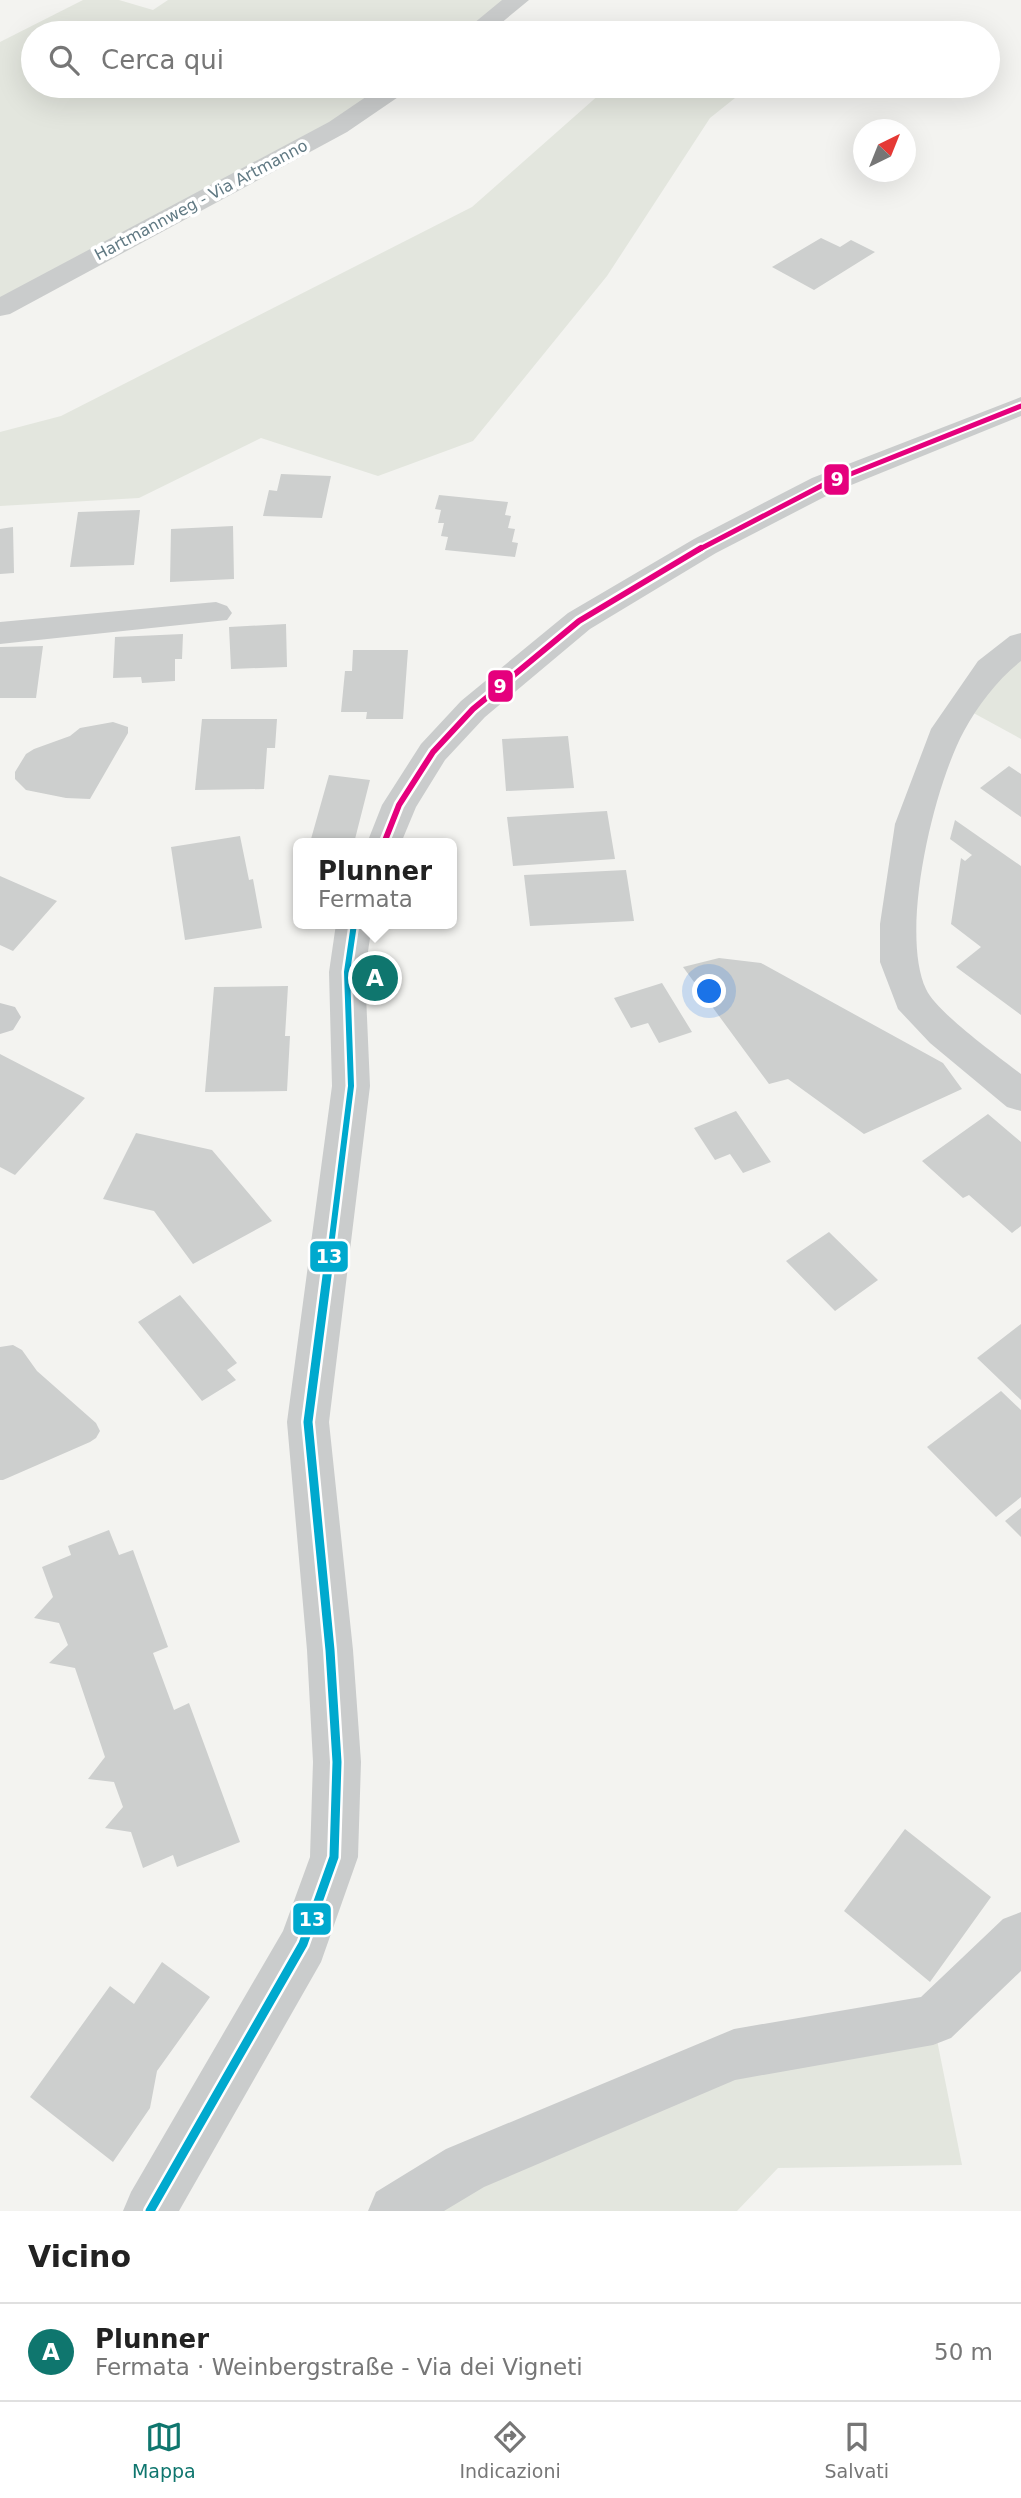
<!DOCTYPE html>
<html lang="it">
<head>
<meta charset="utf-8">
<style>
	body { margin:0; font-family:"DejaVu Sans",sans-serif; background:#f6f6f6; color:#222 }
	.compass { position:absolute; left:853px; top:119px; width:63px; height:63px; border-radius:50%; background:#fff; box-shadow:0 7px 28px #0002; rotate:43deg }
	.you { position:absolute; left:710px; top:992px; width:24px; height:24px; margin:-18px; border:5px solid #fff; border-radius:50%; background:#1a73e8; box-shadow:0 0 0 10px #1a73e833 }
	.badge { display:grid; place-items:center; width:46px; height:46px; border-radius:50%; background:#0f766e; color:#fff; font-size:23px; font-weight:700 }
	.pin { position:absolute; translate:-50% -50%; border:4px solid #fff; box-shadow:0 2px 7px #0006 }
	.popup { position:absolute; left:293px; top:838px; width:164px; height:91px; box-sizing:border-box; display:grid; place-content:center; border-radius:10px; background:#fff; filter:drop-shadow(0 2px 5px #0005); font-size:23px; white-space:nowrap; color:#767676 }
	.popup b { font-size:26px; color:#222 }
	.popup::after { content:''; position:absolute; left:50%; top:100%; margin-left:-14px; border:14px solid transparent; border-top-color:#fff }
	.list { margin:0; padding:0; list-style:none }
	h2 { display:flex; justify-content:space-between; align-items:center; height:91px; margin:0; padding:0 28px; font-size:30px }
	h2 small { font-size:23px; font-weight:400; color:#767676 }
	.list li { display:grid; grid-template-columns:46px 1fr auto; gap:21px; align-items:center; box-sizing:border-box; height:98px; padding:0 28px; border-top:2px solid #e0e0e0 }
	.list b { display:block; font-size:26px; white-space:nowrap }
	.list p { margin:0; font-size:23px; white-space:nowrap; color:#767676 }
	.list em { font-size:23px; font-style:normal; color:#767676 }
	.icon { flex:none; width:38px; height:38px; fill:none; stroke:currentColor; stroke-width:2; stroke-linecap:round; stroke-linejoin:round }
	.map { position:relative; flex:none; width:1021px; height:2211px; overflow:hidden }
	.search { position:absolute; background:#fff; box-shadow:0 7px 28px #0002; left:21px; right:21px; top:21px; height:77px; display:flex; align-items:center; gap:18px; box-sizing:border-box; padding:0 24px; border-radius:38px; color:#767676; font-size:26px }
	.sheet { height:189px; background:#fff }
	nav { display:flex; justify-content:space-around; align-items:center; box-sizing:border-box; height:98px; border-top:2px solid #e0e0e0; background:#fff; font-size:19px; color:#767676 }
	nav a { display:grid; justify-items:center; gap:4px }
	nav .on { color:#0f766e }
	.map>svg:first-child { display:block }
</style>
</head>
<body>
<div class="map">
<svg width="1021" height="2211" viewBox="0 0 1021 2211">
	<rect width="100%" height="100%" fill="#f3f3f0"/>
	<path fill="#e3e6de" d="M83,0h36l34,10 15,-10h349l-43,33h-441v53h365l-60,41 -338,181v-266z
		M609,86h141l-40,32 -103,158 -134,165 -95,35 -117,-38 -122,60 -139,8v-74l61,-16 411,-209z
		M1021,645v94l-64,-35z
		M933,2020l29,145 -184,3 -41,43h-342l339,-156z"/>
	<path fill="#cdcfce" d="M821,238l19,9 11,-7 24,12 -61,38 -42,-23z
		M281,474l50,2 -9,42 -59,-2 6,-26 8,1z
		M439,495l69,7 -3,13 6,1 -3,12 7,1 -3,13 6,1 -3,14 -70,-7 3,-13 -7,-1 3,-13h-6l3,-13 -6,-1z
		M140,510l-6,55 -64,2 8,-55z
		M233,526l1,53 -64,3 1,-53z
		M13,527l1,46 -14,1v-45z
		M286,624l1,43 -56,2 -2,-42z
		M183,634l-1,25h-7v22l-33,2 -1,-6 -28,1 2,-41z
		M43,646l-7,52h-36v-51z
		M353,650h55l-5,69h-37l1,-7h-26l4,-41h7z
		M202,719h75l-2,29h-8l-3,41 -69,1z
		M113,722l15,5v6l-38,66 -24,-1 -40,-8 -11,-11v-7l11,-18 8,-5 36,-13 10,-8z
		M568,736l6,52 -68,3 -4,-52z
		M1009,766l12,8v43l-41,-29z
		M329,775l41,5 -16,63 -43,-4z
		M607,811l8,48 -102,7 -6,-49z
		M955,820l66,46v149l-65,-48 25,-20 -30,-23 10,-66 4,3 7,-6 -22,-16z
		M240,836l9,44 4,-1 9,49 -77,12 -14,-93z
		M626,870l8,51 -104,5 -6,-51z
		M0,876l57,25 -44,50 -13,-6z
		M719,958l42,5 182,100 19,26 -98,45 -76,-55 -19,5 -86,-117z
		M662,983l30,49 -33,11 -11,-20 -17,5 -17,-30z
		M288,986l-3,50h5l-3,55 -82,1 9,-105z
		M0,1054l85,44 -70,77 -15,-8z
		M736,1111l35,51 -28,11 -13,-19 -15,6 -21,-32z
		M988,1114l33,28v84l-9,7 -43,-38 -6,3 -41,-37z
		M136,1133l76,17 60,71 -79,43 -39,-53 -51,-12z
		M829,1232l49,48 -43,31 -49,-50z
		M180,1295l57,68 -10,7 9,10 -34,21 -64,-79z
		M1021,1324v76l-44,-42z
		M13,1345l9,5 15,21 59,52 4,8 -4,7 -6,4 -87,38h-3v-133z
		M1001,1391l20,19v87l-25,20 -69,-70z
		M1021,1508v29l-16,-16z
		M109,1530l10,25 14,-5 35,97 -15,6 21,57 15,-7 51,139 -63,25 -4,-12 -30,13 -12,-36 -26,-4 18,-21 -9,-25 -26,-3 17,-22 -30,-89 -26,-5 19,-18 -9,-22 -25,-5 19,-21 -11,-30 29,-12 -3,-9z
		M905,1829l86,68 -61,85 -86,-71z
		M162,1962l48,35 -53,74 -7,37 -37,54 -83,-65 80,-111 24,18z"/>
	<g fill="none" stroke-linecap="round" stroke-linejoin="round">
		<path fill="#cacccc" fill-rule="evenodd" d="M502,0h27l-40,33h-27z
			M382,86h28l-3,5 -60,41 -337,182 -10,2v-19l329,-175z
			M1021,397v19l-187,76 -118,61 -126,76 -105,88 -40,43 -29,47 -15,36h-34l15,-38 39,-61 40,-43 107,-88 126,-74 118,-61z
			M216,602l11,4 5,7 -5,7 -227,24v-22z
			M1021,633v28c-23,18 -43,44 -57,70 -30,55 -65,200 -38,258 11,24 72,67 95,85v37l-14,-4 -77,-64 -32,-34 -18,-47v-38l15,-100 36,-95 47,-68 32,-25z
			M336,924h36l-7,48 5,114 -41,336 24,228 8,112 -3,95 -37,105 -142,249h-56l8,-19 152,-261 27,-74 3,-95 -6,-112 -20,-228 45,-336 -3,-114z
			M0,1003l15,4 6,10 -8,13 -13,4z
			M1021,1912v59l-70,67 -18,7 -198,35 -251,107 -40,24h-76l8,-19 70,-43 288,-120 187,-32 82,-78z"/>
		<g stroke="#fff" stroke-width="9">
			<path id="bus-1-far1" d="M698,550l125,-65 198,-79"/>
		</g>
		<g stroke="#fff" stroke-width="11">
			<path id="bus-1" d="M384,843l15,-38 34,-53 40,-43 106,-88 122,-73"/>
		</g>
		<g stroke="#fff" stroke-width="11">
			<path id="bus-2-far1" d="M328,1270l23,-184 -4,-114 7,-48"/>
		</g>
		<g stroke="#fff" stroke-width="14">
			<path id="bus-2" d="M150,2211l153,-267 31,-87 3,-95 -7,-112 -22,-228 20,-154"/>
		</g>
		<use href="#bus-1-far1" stroke="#e5007d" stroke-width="5"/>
		<use href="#bus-1" stroke="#e5007d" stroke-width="6"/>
		<use href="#bus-2-far1" stroke="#00a9ce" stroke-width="6"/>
		<use href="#bus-2" stroke="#00a9ce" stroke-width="9"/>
	</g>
	<g text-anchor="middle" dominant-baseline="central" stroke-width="7" stroke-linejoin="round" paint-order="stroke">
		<g font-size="16" fill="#607983" stroke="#fff">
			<text transform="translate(201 200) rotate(-28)">Hartmannweg - Via Artmanno</text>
		</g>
	</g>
	<g stroke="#fff" stroke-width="2.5">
		<rect x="823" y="463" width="27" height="33" rx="7" fill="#e5007d"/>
		<rect x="487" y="669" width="27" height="34" rx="7" fill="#e5007d"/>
		<rect x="309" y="1240" width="40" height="33" rx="7" fill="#00a9ce"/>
		<rect x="292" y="1902" width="40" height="34" rx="7" fill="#00a9ce"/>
	</g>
	<g font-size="19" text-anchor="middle" font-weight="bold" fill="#fff">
		<text x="837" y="486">9</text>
		<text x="500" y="693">9</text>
		<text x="329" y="1263">13</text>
		<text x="312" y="1926">13</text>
	</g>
</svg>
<svg class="compass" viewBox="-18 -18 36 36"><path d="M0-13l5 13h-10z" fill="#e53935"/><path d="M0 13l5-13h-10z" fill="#767676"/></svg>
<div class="you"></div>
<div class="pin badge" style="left:375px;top:978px">A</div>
<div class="popup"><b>Plunner</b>Fermata</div>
<div class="search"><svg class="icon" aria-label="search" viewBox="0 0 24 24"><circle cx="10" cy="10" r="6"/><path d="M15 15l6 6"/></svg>Cerca qui</div>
</div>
<section class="sheet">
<h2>Vicino<small></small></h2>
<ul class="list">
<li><span class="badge">A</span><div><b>Plunner</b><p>Fermata · Weinbergstraße - Via dei Vigneti</p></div><em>50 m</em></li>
</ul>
</section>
<nav>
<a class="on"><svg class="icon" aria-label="map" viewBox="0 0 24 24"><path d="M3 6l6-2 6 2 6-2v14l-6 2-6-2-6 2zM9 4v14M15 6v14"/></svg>Mappa</a>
<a><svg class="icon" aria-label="directions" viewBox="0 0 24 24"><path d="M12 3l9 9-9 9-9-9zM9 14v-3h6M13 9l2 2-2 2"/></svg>Indicazioni</a>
<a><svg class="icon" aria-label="saved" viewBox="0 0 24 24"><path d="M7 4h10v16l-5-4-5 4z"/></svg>Salvati</a>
</nav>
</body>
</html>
